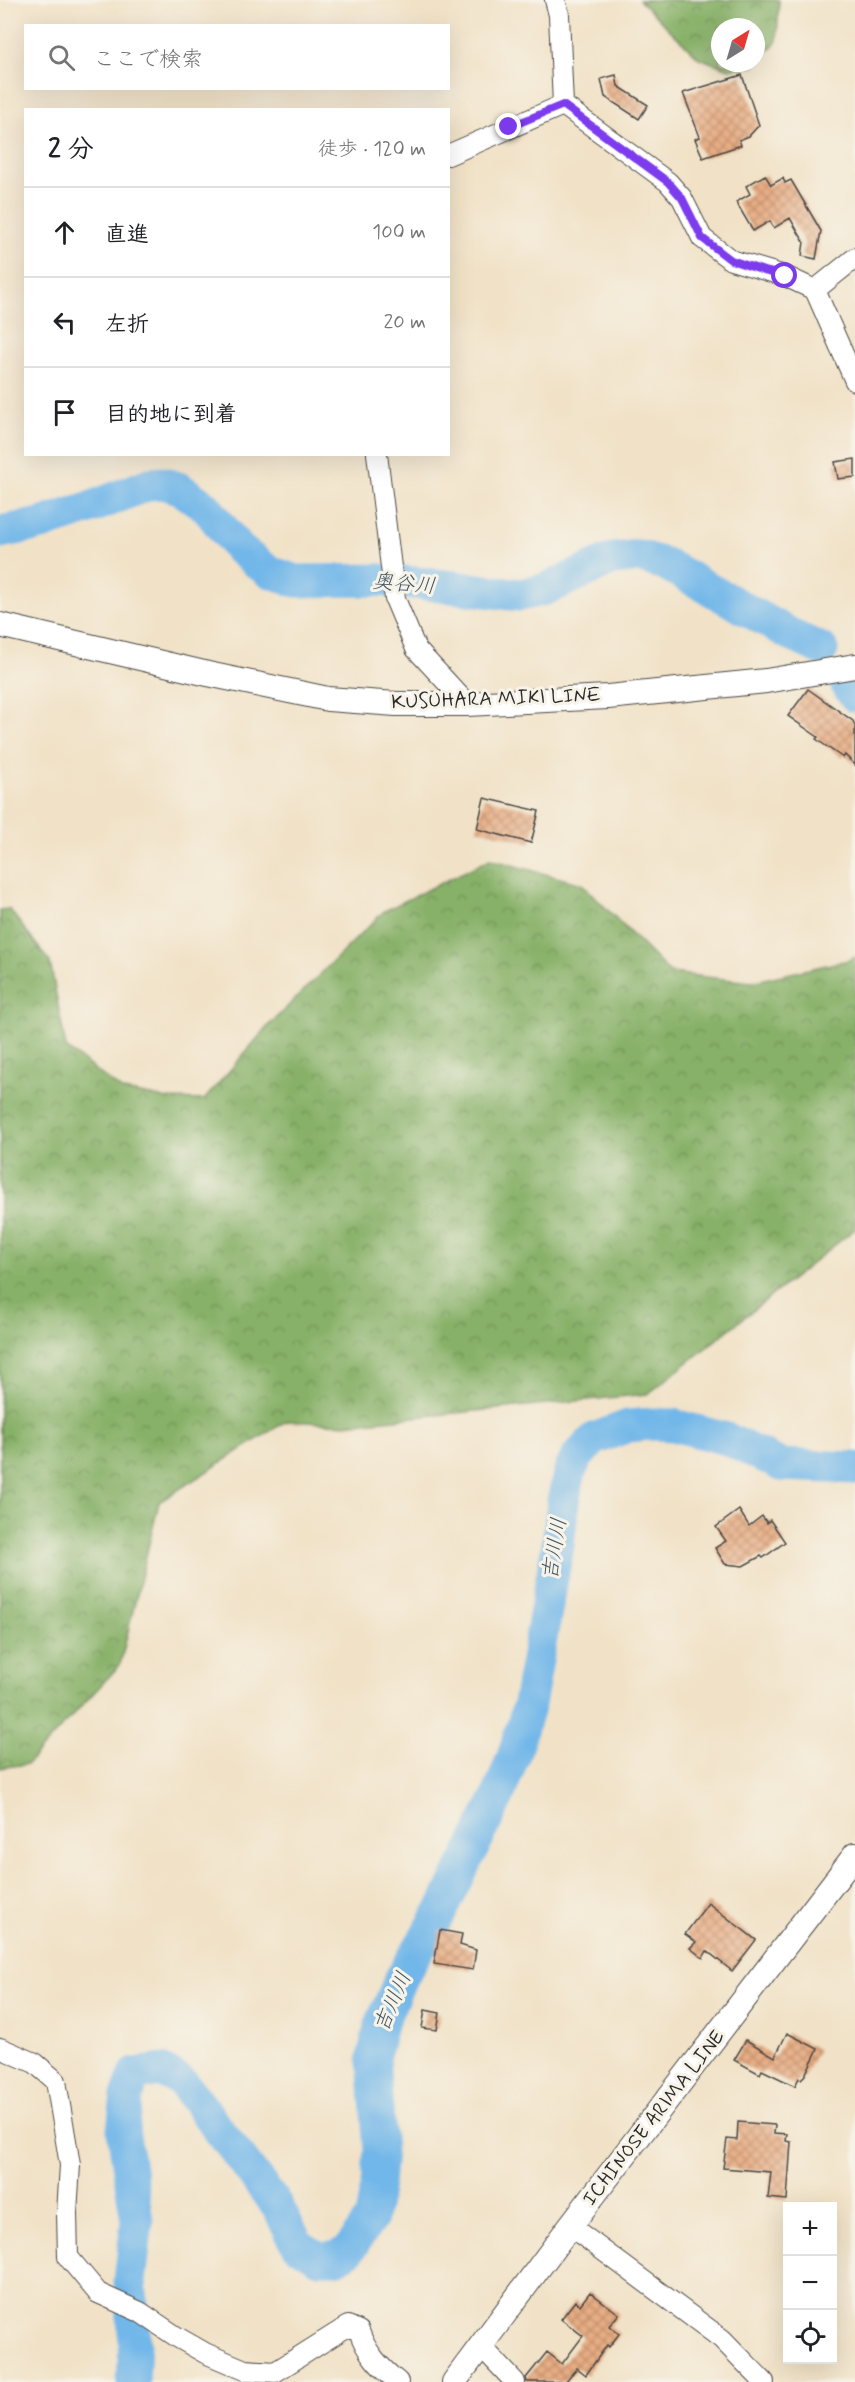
<!DOCTYPE html>
<html lang="ja">
<head>
<meta charset="utf-8">
<style>
	body { margin:0; font-family:Mynerve,"Klee One",sans-serif; background:#f2f2f2; color:#202124 }
	.controls { position:absolute; right:18px; bottom:18px; display:grid; overflow:hidden; border-radius:0px; box-shadow:0 6px 24px #0002 }
	.controls button { width:54px; height:54px; display:grid; place-items:center; padding:0; border:0; border-bottom:2px solid #e0e0e0; background:#fff; color:#202124; font:30px sans-serif }
	.compass { position:absolute; left:711px; top:18px; width:54px; height:54px; border-radius:50%; background:#fff; box-shadow:0 6px 24px #0002; rotate:37deg }
	.stop { position:absolute; width:18px; height:18px; margin:-14px; border:4px solid #7c3aed; border-radius:50%; background:#fff }
	.stop.end { background:#7c3aed; border-color:#fff; box-shadow:0 2px 6px #0008 }
	.list { margin:0; padding:0; list-style:none }
	h2 { display:flex; justify-content:space-between; align-items:center; height:78px; margin:0; padding:0 24px; font-size:26px }
	h2 small { font-size:20px; font-weight:400; color:#757577 }
	.list li { display:grid; grid-template-columns:39px 1fr auto; gap:18px; align-items:center; box-sizing:border-box; height:90px; padding:0 24px; border-top:2px solid #e0e0e0 }
	.list b { display:block; font-size:22px; white-space:nowrap }
	.list em { font-size:20px; font-style:normal; color:#757577 }
	.icon { flex:none; width:33px; height:33px; fill:none; stroke:currentColor; stroke-width:2; stroke-linecap:round; stroke-linejoin:round }
	.map { position:relative; flex:none; width:855px; height:2382px; overflow:hidden }
	.search { position:absolute; background:#fff; box-shadow:0 6px 24px #0002; left:24px; top:24px; width:426px; height:66px; display:flex; align-items:center; gap:15px; box-sizing:border-box; padding:0 21px; border-radius:0px; color:#757577; font-size:22px }
	.panel { position:absolute; background:#fff; box-shadow:0 6px 24px #0002; left:24px; top:108px; width:426px; height:348px; border-radius:0px }
	.map>svg:first-child { display:block }
</style>
</head>
<body>
<div class="map">
<svg width="855" height="2382" viewBox="0 0 855 2382">
	<defs>
		<pattern id="forest-crowns" width="20" height="18" patternUnits="userSpaceOnUse" patternTransform="scale(1.5)"><rect width="20" height="18" fill="#87b168"/><path d="M2 6a3 3 0 1 1 6 0M12 15a3 3 0 1 1 6 0" fill="none" stroke="#6f9056"/></pattern>
		<pattern id="building-cross-hatch" width="8" height="8" patternUnits="userSpaceOnUse" patternTransform="scale(1.5)"><rect width="8" height="8" fill="#e8ad84"/><path d="M0 0l8 8M0 8l8-8" fill="none" stroke="#bc8d6c"/></pattern>
	</defs>
	<rect width="100%" height="100%" fill="#f7f3e8"/>
	<filter id="ink" filterUnits="userSpaceOnUse"><feTurbulence type="fractalNoise" baseFrequency=".0167" numOctaves="2"/><feDisplacementMap in="SourceGraphic" scale="12" xChannelSelector="R" yChannelSelector="G"/><feConvolveMatrix kernelMatrix="1 2 1 2 8 2 1 2 1" color-interpolation-filters="sRGB"/></filter>
	<filter id="wash" filterUnits="userSpaceOnUse"><feTurbulence type="fractalNoise" baseFrequency=".008" numOctaves="4" result="noise"/><feDisplacementMap in="SourceGraphic" scale="24" xChannelSelector="R" yChannelSelector="G"/><feGaussianBlur stdDeviation="1.35" result="paint"/><feColorMatrix in="noise" values="0 0 0 0 0 0 0 0 0 0 0 0 0 0 0 0 0 1.4 0 .05"/><feComposite in="paint" operator="in"/></filter>
	<g filter="url(#wash)">
		<rect width="100%" height="100%" fill="#f1e2c7"/>
		<path fill="url(#forest-crowns)" stroke="#596e4a" stroke-width="1.5" fill-rule="evenodd" d="M639,0h140l-2,41 -23,25 -25,3 -30,-11zM720,27h36v36h-36z
			M490,859l92,25 88,89 81,9 98,-22 6,-3v272l-207,165 -304,30 -58,-3 -127,81 -39,163 -93,99 -27,4v-858l9,-1 41,53 16,86 57,43 46,8 35,1 66,-76 114,-113z"/>
		<g fill="none" stroke-linecap="round" stroke-linejoin="round">
			<path stroke="#72b7e9" stroke-width="33" d="M0,532l41,-8 54,-18 54,-22 14,-1 16,5 27,19 33,42 29,22 28,10 83,-1 48,4 93,11 26,-6 67,-30 26,-3 28,9 128,72 27,12
				M847,685l8,11
				M133,2382l2,-39 -5,-62 7,-60 -14,-91 4,-34 8,-22 27,-4 21,13 94,123 21,39 21,13h17l13,-8 22,-32 6,-34 3,-33 -7,-92 7,-32 21,-49 42,-70 53,-107 17,-44 16,-53 29,-159 5,-44 7,-30 7,-14 17,-18 34,-13 23,-2 22,1 54,14 54,26 74,3"/>
		</g>
		<g id="blocks">
			<path fill="url(#building-cross-hatch)" d="M616,75l2,11 30,19 -9,14 -34,-22 -4,-18z
				M742,75l17,50 -10,11 -10,4 2,5 -38,13 -8,-19 5,-2 -17,-44z
				M765,175l6,10 12,-7 2,5 6,-3 30,51 -5,28 -14,-3 2,-14 -14,-24 -16,10 -4,-7 -17,10 -17,-29 14,-8 -4,-8z
				M855,459v18l-17,2 -3,-17z
				M808,689l45,32 2,5v39l-10,-10 -2,3 -27,-19 2,-2 -30,-21z
				M484,798l55,13 -8,32 -54,-14z
				M739,1510l10,16 13,-10 5,7 3,-3 15,22 -22,16 -2,-2 -18,10 -18,-2 -10,-16 11,-7 -10,-14z
				M708,1903l48,37 -24,31 -25,-20 -4,7 -13,-10 6,-6 -11,-8z
				M440,1930l22,4 -2,11 16,5 -3,20 -39,-6z
				M425,2010l15,3 -3,17 -15,-2z
				M787,2033l31,16 -13,26 -4,4 -2,-1 -4,8 -33,-16 -2,4 -26,-14 12,-20 29,17z
				M738,2122l37,3 -1,8 13,1 -1,7 5,1 -4,58 -19,-2 3,-26 -48,-4 4,-29 10,1z
				M590,2292l29,22 -10,12 10,8 -10,13 -2,-2 -21,30 -9,-7 -12,14h-38l-1,-4 21,-26 15,12 21,-28 -22,-17 14,-18 5,4z"/>
		</g>
	</g>
	<g filter="url(#ink)">
		<use href="#blocks" fill-opacity="0" stroke="#494642" stroke-width="1.5"/>
		<g fill="none" stroke-linecap="round" stroke-linejoin="round">
			<g stroke="#494642" stroke-width="22">
				<path id="minor" d="M555,0l4,15 4,90
					M563,105l105,77 14,16 20,40 29,22 54,16 30,14 40,91
					M448,155l115,-50
					M815,290l40,-32
					M377,454l18,145 21,50 51,55
					M0,2048l35,15 21,18 14,84 -3,48 1,44 30,36 42,19 37,25 28,16 40,17 30,2 73,-46 11,5c8,23 21,36 39,51
					M570,2226l152,113 42,43
					M481,2346l34,36"/>
			</g>
			<g stroke="#494642" stroke-width="26">
				<path id="major" d="M0,625l208,49 120,25 68,5h71l141,-7 158,-16 89,-15
					M454,2382l116,-156 285,-371"/>
			</g>
			<use href="#minor" stroke="#fff" stroke-width="20"/>
			<use href="#major" stroke="#fff" stroke-width="24"/>
		</g>
	</g>
	<g fill="none" stroke-linecap="round" stroke-linejoin="round" filter="url(#ink)">
		<path stroke="#7c3aed" stroke-width="8" d="M509,127l54,-22 105,77 14,16 20,40 29,22 33,11 21,5"/>
	</g>
	<g text-anchor="middle" dominant-baseline="central" stroke-width="6" stroke-linejoin="round" paint-order="stroke">
		<g font-size="20" fill="#2b2b2b" stroke="#f7f3e8">
			<text transform="translate(496 699) rotate(-2)">KUSUHARA MIKI LINE</text>
			<text transform="translate(654 2118) rotate(-52)">ICHINOSE ARIMA LINE</text>
		</g>
		<g font-size="21" font-style="italic" fill="#405564" stroke="#f7f3e8">
			<text transform="translate(404 584) rotate(5)">奥谷川</text>
			<text transform="translate(555 1549) rotate(-81)">吉川川</text>
			<text transform="translate(393 2002) rotate(-67)">吉川川</text>
		</g>
	</g>
</svg>
<div class="controls">
<button>+</button>
<button>−</button>
<button><svg class="icon" aria-label="locate" viewBox="0 0 24 24"><circle cx="12" cy="12" r="6"/><path d="M12 2v4M12 18v4M2 12h4M18 12h4"/></svg></button>
</div>
<svg class="compass" viewBox="-18 -18 36 36"><path d="M0-13l5 13h-10z" fill="#e53935"/><path d="M0 13l5-13h-10z" fill="#757577"/></svg>
<div class="stop" style="left:785px;top:276px"></div>
<div class="stop end" style="left:509px;top:127px"></div>
<div class="search"><svg class="icon" aria-label="search" viewBox="0 0 24 24"><circle cx="10" cy="10" r="6"/><path d="M15 15l6 6"/></svg>ここで検索</div>
<section class="panel">
<h2>2 分<small>徒歩 · 120 m</small></h2>
<ul class="list">
<li><svg class="icon" aria-label="ahead" viewBox="0 0 24 24"><path d="M12 20V5M6 11l6-6 6 6"/></svg><div><b>直進</b></div><em>100 m</em></li>
<li><svg class="icon" aria-label="left" viewBox="0 0 24 24"><path d="M17 20v-9H6M10 6l-5 5 5 5"/></svg><div><b>左折</b></div><em>20 m</em></li>
<li><svg class="icon" aria-label="arrive" viewBox="0 0 24 24"><path d="M6 21V4h12l-3 4 3 4H6"/></svg><div><b>目的地に到着</b></div></li>
</ul>
</section>
</div>
</body>
</html>
